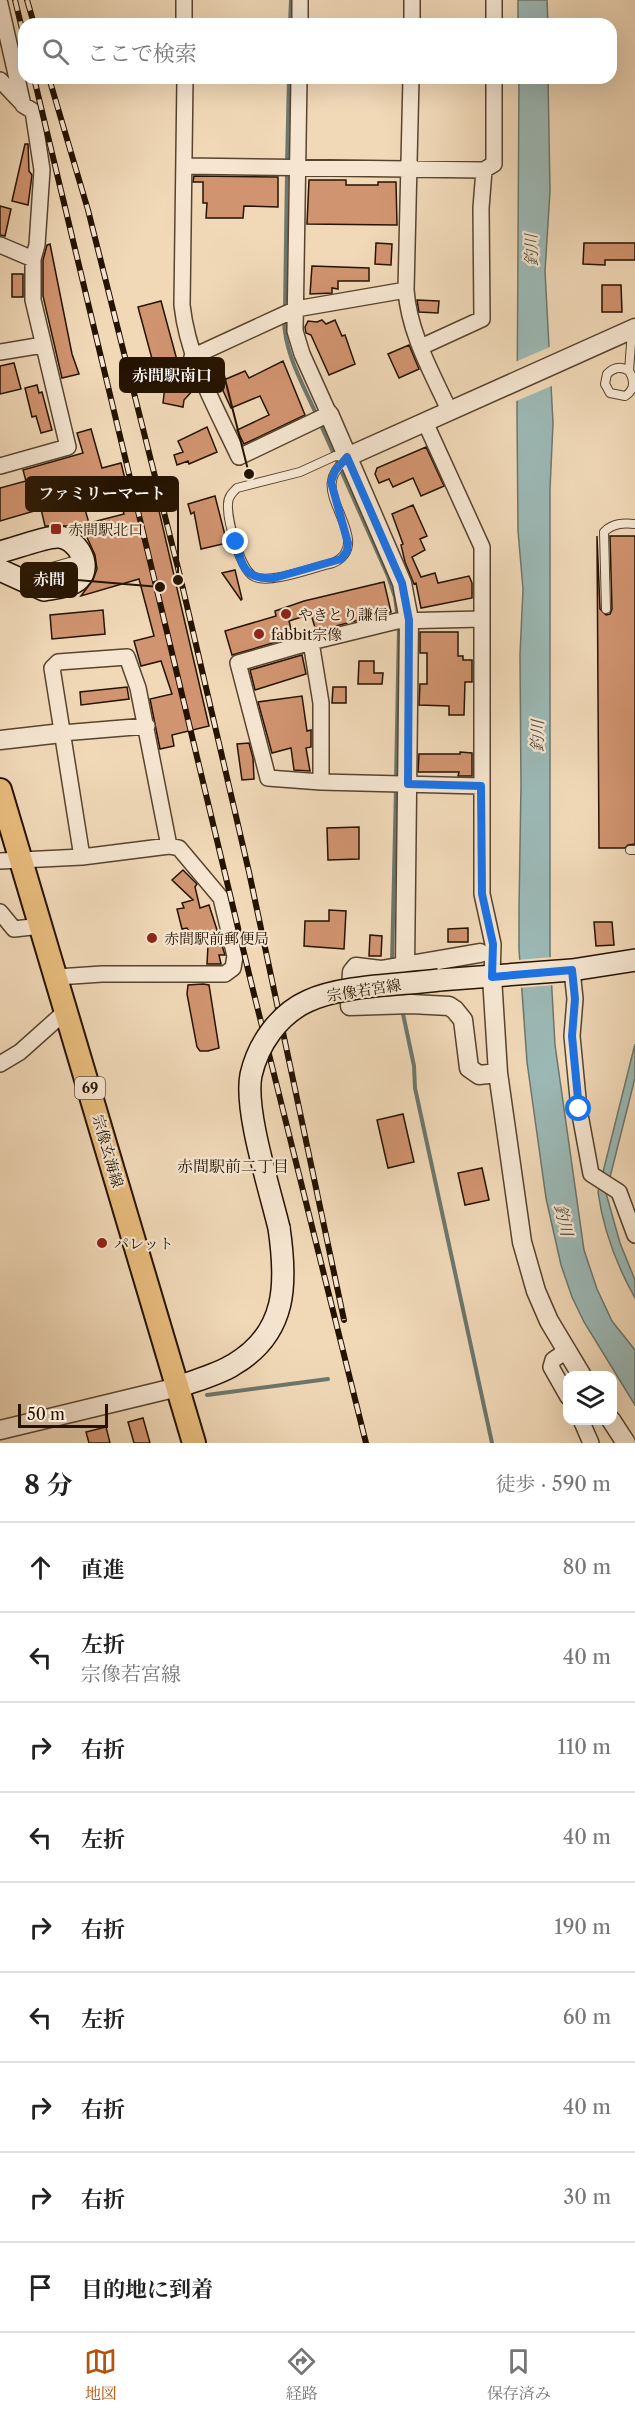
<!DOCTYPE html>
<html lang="ja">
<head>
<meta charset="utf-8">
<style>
	body { margin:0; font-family:"Libre Caslon Text","Noto Serif JP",serif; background:#f2f2f2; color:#222 }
	.controls { position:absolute; right:18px; bottom:18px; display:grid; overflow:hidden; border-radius:12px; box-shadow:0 6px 24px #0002 }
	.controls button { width:54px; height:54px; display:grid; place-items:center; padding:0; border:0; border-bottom:2px solid #e0e0e0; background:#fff; color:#222; font:30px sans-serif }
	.scale { position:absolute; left:18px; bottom:15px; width:90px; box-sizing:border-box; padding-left:6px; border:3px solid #251300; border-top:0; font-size:16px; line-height:21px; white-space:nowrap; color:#251300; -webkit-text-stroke:4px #f6e6d1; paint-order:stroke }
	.stop { position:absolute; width:18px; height:18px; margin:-14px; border:4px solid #1a73e8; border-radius:50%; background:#fff }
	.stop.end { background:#1a73e8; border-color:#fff; box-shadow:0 2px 6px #0008 }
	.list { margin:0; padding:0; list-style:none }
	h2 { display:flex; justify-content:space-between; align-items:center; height:78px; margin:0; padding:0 24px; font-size:26px }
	h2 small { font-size:20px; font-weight:400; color:#767676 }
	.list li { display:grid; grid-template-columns:39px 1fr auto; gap:18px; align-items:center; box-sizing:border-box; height:90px; padding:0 24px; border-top:2px solid #e0e0e0 }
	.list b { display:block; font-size:22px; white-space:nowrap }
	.list p { margin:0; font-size:20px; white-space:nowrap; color:#767676 }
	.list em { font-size:20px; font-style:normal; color:#767676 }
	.icon { flex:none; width:33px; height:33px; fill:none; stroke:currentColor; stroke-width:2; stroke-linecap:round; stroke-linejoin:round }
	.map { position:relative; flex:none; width:635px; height:1443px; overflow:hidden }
	.search { position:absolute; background:#fff; box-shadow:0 6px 24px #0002; left:18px; right:18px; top:18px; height:66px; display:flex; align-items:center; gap:15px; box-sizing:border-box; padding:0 21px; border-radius:18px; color:#767676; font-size:22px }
	.sheet { height:888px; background:#fff }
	nav { display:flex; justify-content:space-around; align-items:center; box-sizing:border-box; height:84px; border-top:2px solid #e0e0e0; background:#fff; font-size:16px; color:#767676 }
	nav a { display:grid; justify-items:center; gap:3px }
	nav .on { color:#b45309 }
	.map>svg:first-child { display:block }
</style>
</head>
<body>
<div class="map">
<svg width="635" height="1443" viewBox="0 0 635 1443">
	<rect width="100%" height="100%" fill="#f1d9b8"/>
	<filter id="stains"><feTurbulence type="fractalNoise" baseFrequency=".00333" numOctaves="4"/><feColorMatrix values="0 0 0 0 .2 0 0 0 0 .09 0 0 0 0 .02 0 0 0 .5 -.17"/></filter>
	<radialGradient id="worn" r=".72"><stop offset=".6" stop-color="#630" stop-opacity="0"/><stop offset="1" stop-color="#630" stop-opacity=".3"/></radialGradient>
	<path fill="#9cb9b6" stroke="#6c776d" stroke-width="1.5" d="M518,0h29l1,24h-30z
		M519,78h29l2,113 -5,80 8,152 -3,66v467l5,89 29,205 13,39 15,32 23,29v55l-51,-83 -12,-25 -11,-32 -15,-67 -19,-136 -8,-113v-40l2,-124 -1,-130 3,-66 -5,-58 -1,-119z
		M635,1044v34l-29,115 14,50 15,37v18c-18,-32 -32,-70 -37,-106z"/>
	<path fill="#f1d9b8" d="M552,346l2,39 -40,17 1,-40z
		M553,957l2,28 -36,3 -2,-28z"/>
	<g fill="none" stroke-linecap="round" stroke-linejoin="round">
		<path stroke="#6c776d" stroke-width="4" d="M290,24l1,-24
			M287,164l2,-86
			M285,311l2,-139
			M284,319c0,34 20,67 33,97
			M320,423l68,153 7,21 3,22
			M396,780l3,-154
			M392,963l4,-175
			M402,1009l12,57 1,22 77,355
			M207,1395l121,-16"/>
	</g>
	<path fill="#d19470" stroke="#251300" stroke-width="1.5" fill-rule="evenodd" d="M25,144h3l1,27 3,4 -4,30 -16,-4z
		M194,176l84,1v30l-34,-1 -1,12h-37l1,-15h-4v-21h-10z
		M309,180h37v5h32v-3h18l1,43 -90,-1z
		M0,206l11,3 -6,27 -5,-1z
		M376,243l16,1 -1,21 -16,-1z
		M584,243h51v17h-30v5l-22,-1z
		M50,244l22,110 7,20 -17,4 -19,-82v-36l4,-15z
		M312,266l57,2v13h-31v8l-6,-1v5l-22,1z
		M12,274h11v23h-11z
		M602,285h19l1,27h-20z
		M417,300l22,1 -1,12 -19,-1z
		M161,301l20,74 14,13 -11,12 -1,7 -20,-4 3,-25 -8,3 -20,-74z
		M322,320l4,4 9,-4 7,16 3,-1 10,29 -26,11 -18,-40 -5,-2 -1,-6 3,-6 9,1z
		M409,345l10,24 -20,9 -11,-24z
		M283,361l22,54 -61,29 -7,-14 32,-15 -9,-19 -29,12 -12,-26 26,-11 4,7z
		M14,363l7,26 -21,5v-28z
		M37,385l2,8 3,-1 10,38 -11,3 -5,-17 -4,1 -7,-29z
		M207,427l10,25 -28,12 -1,-3 -11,4 -3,-10 9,-3 -5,-11z
		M91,429l11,39 19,-5 7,28 25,-6 56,241 -37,9 2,11 -14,3 -10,-50 22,-5 -11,-33 -20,5 -7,-25 20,-5 -15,-57 -58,17 12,-16 4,-11 -2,-14 -10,-22 -9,-7h-31l-4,-17 -41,12v-33l26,-7 -3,-11 60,-17 -6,-20zM119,496l5,18 -35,9 -5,-17z
		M426,447l18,39 -23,10 -8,-18 -20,9 -4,-8 -10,4 -4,-9 2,-6z
		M215,496l12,47 -26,6 -7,-37 -3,2 -3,-10z
		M413,505l14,31 -7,3 5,11 -13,7 9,20 14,-4 3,10 31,-7 3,7v15l-51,10 -5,-25 -2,1 -9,-22 -4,-17 2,-1 -11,-30z
		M597,536l3,73 6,6 4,-1 2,-5 -2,-73h25v308l-7,1 -3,3h-26z
		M235,570l7,29 -1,1 -19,-27z
		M384,582l7,30 -75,19 -5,-17 -22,7 4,16 -61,18 -7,-24 51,-15 -1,-5 29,-10z
		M103,610l2,24 -53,5 -2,-24z
		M420,632h38v24h5v4h9v22h-7l-1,33h-15v-9l-30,-1 1,-21h7v-31h-7z
		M302,655l4,19 -51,16 -5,-20z
		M359,661h15v12h9l-1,11h-24z
		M127,687l2,12 -48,6 -1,-13z
		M333,687h13v16h-14z
		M302,696l5,35 4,-1v17l-5,1 4,23 -16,-1 -3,-22 -19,5 -14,-51z
		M249,743l4,15 1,21 -12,1 -5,-36z
		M460,752l12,1v23h-14l1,-4h-41l1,-18h41z
		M359,827v32l-31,1 -1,-32z
		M183,870l14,14 -2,3 5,21 9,-3 16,50h-6l2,9h-14l1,-19 -8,-6 -1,-6 -8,2 -4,-7 -5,1 -5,-20 7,-1 -2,-5 11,-3 -21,-20z
		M329,910l17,1 -2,38 -40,-3 1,-25h24z
		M594,922h18l2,23 -18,1z
		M468,928v14h-20v-13z
		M370,935l12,1 -1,20h-12z
		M203,984l6,1 10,63 -11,3h-8l-3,-4 -10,-53 1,-9z
		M403,1114l11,48 -26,6 -11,-48z
		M482,1168l7,32 -24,5 -7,-32z
		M143,1418l7,25h-16l-6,-21z
		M106,1427l4,16h-21l-3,-11z"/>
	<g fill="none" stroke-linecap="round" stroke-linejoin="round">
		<g stroke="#58442e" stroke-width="10">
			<path id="service" d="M629,371c-8,-5 -15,-4 -22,3l-2,10 5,9 15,3c10,-6 10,-16 4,-25l3,-41
				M335,456l12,1c-5,7 -14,14 -15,24 -5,25 38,65 1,82 -19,4 -61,21 -78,14 -15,-6 -28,-58 -27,-73 0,-7 4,-11 9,-16l63,-16z
				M27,582l4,-9 52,-15
				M606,609l-2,-77c9,-9 19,-9 31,-8
				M630,850h5"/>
		</g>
		<g stroke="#58442e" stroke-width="18">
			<path id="minor" d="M184,0v24
				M494,0v24
				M0,4l23,101 10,6 9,59 -5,75 -4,14v41l35,147 -68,19
				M300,24v-24
				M412,24v-24
				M185,78l-3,227c6,55 34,103 57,152l90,-43 -27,-60 -7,-23 4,-253
				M411,78l-5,212c3,43 26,83 44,122
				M0,80l21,22
				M185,166l299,4 10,-6v-86
				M0,245l33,14
				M421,347l61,-28 -1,-111 3,-38
				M0,352l43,-7
				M192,357l104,-48 110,-19
				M425,422l57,125v347l11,50 -1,33
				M311,642l10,61v79
				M62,733l85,-7
				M481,786l-160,-4 -53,-4 -30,-115 73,-21 86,-21 85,-2
				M82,857l-30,-189 6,-6 69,-5 11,31 31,158
				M0,861l82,-4 87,-11 10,2 42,50 14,58 -2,12 -8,6h-123l-45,3
				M0,912l14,17 27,-3
				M572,970l3,29 -3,37 7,73 12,65 28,18 16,43
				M0,1064l20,-12 47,-42
				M566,1351l-13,9 -2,7 17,30
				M581,1420l10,23"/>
		</g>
		<g stroke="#58442e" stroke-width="21">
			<path id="tertiary" d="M329,414l73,169 7,37 -4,345
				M347,457l288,-129
				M0,740l62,-7
				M480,953l-99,17 -25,-3 -4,5 -2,34 61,-2 38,2 6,4 8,10 6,48 10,7 19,-2
				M492,977l6,96 24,169 14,49 13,30 33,55
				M611,1420l15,23
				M0,1430l178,-43"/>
		</g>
		<g stroke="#251300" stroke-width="24">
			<path id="secondary" d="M0,552c13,-3 47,-16 59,-15 17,1 34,28 20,42 -8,8 -25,9 -35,11l-44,-20
				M439,980l133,-10 63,-10
				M178,1387c18,-7 39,-12 55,-22 55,-32 54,-83 46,-137"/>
		</g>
		<g stroke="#251300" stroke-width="26">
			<path id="primary" d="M0,790l194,653"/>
		</g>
		<use href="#service" stroke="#f6e6d1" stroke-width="8"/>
		<use href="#minor" stroke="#f6e6d1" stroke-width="15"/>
		<use href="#tertiary" stroke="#f6e6d1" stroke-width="18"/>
		<use href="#secondary" stroke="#f6e6d1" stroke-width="21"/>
		<use href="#primary" stroke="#e8bc7c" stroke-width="22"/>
		<g stroke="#251300" stroke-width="6">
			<path id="rail" d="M15,0l9,37
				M27,0l7,24
				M34,78l217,904 115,461
				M49,78l39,132 92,366 69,296 95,448"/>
		</g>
		<use href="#rail" stroke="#f6e6d1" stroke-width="4" stroke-dasharray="11" stroke-linecap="butt"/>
		<g stroke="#251300" stroke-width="24" stroke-linecap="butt">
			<path id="secondary-bridge" d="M279,1228c-9,-38 -35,-118 -28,-153 7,-31 28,-61 57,-74 34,-16 93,-16 131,-21"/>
		</g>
		<use href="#secondary-bridge" stroke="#f6e6d1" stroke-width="21"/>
	</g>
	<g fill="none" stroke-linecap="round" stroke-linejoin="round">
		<path stroke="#1a73e8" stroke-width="8" d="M236,542c6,25 9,38 38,36l67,-19 6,-8 1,-8 -17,-61 4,-11 12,-14 55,126 7,37 -1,164 73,2 1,108 11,50 -1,33 80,-7 3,29 -3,37 7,73"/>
	</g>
	<g fill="#8f2418" stroke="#f6e6d1" stroke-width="2">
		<rect x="50" y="523" width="12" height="12" rx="3"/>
		<circle cx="286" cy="614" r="6"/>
		<circle cx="259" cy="634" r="6"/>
		<circle cx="152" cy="938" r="6"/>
		<circle cx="102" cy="1243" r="6"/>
	</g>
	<g text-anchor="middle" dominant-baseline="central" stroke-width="4.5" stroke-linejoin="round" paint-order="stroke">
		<rect fill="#f6e6d1" stroke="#64523f" stroke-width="1.5" x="75" y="1077" width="30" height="22" rx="4.5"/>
		<g font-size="14" font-weight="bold" fill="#251300">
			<text x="90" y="1088">69</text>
		</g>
		<g font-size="15" fill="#251300" stroke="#f6e6d1" text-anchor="start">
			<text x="68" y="529">赤間駅北口</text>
			<text x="298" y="614">やきとり謙信</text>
			<text x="271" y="634">fabbit宗像</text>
			<text x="164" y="938">赤間駅前郵便局</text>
			<text x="114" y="1243">パレット</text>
		</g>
		<g font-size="15" fill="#251300" stroke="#f6e6d1">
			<text transform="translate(364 990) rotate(-9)">宗像若宮線</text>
			<text transform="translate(108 1151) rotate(74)">宗像玄海線</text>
		</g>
		<g font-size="16" font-style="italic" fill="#4f4d40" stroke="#f6e6d1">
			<text transform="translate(531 250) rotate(-91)">釣川</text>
			<text transform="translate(537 736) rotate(-89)">釣川</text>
			<text transform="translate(564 1220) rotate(77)">釣川</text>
		</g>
		<g font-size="16" fill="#251300" stroke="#f6e6d1">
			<text x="233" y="1166">赤間駅前二丁目</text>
		</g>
	</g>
	<path fill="none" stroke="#251300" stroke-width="2" d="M249 474L224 375M178 580L178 494M160 587L77 580"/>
	<g fill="#251300" stroke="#f6e6d1" stroke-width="2">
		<circle cx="249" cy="474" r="6"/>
		<circle cx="178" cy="580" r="6"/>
		<circle cx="160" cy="587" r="6"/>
	</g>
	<g fill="#251300" stroke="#251300" stroke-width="2">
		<rect x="120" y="358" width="104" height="34" rx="6"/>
		<rect x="26" y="477" width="152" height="34" rx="6"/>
		<rect x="21" y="563" width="56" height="34" rx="6"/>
	</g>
	<g font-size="16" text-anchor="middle" font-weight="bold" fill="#fff">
		<text x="172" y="381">赤間駅南口</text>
		<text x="102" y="499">ファミリーマート</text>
		<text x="49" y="585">赤間</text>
	</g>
	<rect width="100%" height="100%" filter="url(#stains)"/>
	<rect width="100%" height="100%" fill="url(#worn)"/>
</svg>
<div class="controls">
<button><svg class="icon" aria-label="layers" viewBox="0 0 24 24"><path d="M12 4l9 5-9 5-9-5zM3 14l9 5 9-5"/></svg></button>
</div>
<div class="scale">50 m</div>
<div class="stop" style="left:579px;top:1109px"></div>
<div class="stop end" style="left:236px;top:542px"></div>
<div class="search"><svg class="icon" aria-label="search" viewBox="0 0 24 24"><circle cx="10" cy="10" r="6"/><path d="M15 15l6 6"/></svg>ここで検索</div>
</div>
<section class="sheet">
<h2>8 分<small>徒歩 · 590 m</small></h2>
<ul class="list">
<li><svg class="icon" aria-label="ahead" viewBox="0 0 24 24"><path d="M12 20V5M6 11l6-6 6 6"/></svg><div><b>直進</b></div><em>80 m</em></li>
<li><svg class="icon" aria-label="left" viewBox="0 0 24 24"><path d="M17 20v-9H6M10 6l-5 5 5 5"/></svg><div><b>左折</b><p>宗像若宮線</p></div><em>40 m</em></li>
<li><svg class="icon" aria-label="right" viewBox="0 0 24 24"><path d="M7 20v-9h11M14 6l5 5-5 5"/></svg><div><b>右折</b></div><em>110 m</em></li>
<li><svg class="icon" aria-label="left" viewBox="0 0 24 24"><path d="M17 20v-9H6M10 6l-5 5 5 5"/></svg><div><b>左折</b></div><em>40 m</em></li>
<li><svg class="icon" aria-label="right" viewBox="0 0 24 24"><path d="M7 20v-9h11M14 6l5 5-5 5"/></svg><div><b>右折</b></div><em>190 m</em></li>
<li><svg class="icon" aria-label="left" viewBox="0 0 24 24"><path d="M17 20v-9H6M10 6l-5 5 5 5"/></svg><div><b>左折</b></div><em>60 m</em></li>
<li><svg class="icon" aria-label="right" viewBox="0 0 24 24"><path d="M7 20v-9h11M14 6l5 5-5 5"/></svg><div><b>右折</b></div><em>40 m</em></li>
<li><svg class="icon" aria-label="right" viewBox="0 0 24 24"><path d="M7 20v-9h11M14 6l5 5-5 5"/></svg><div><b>右折</b></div><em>30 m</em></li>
<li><svg class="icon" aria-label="arrive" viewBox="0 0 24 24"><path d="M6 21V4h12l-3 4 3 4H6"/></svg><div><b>目的地に到着</b></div></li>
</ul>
</section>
<nav>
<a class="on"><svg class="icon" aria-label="map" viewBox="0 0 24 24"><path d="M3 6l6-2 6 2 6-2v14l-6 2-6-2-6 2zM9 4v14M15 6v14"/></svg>地図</a>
<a><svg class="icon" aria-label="directions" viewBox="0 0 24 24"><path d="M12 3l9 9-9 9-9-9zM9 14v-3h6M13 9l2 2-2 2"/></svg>経路</a>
<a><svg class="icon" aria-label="saved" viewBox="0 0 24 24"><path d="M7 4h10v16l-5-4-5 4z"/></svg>保存済み</a>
</nav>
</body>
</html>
